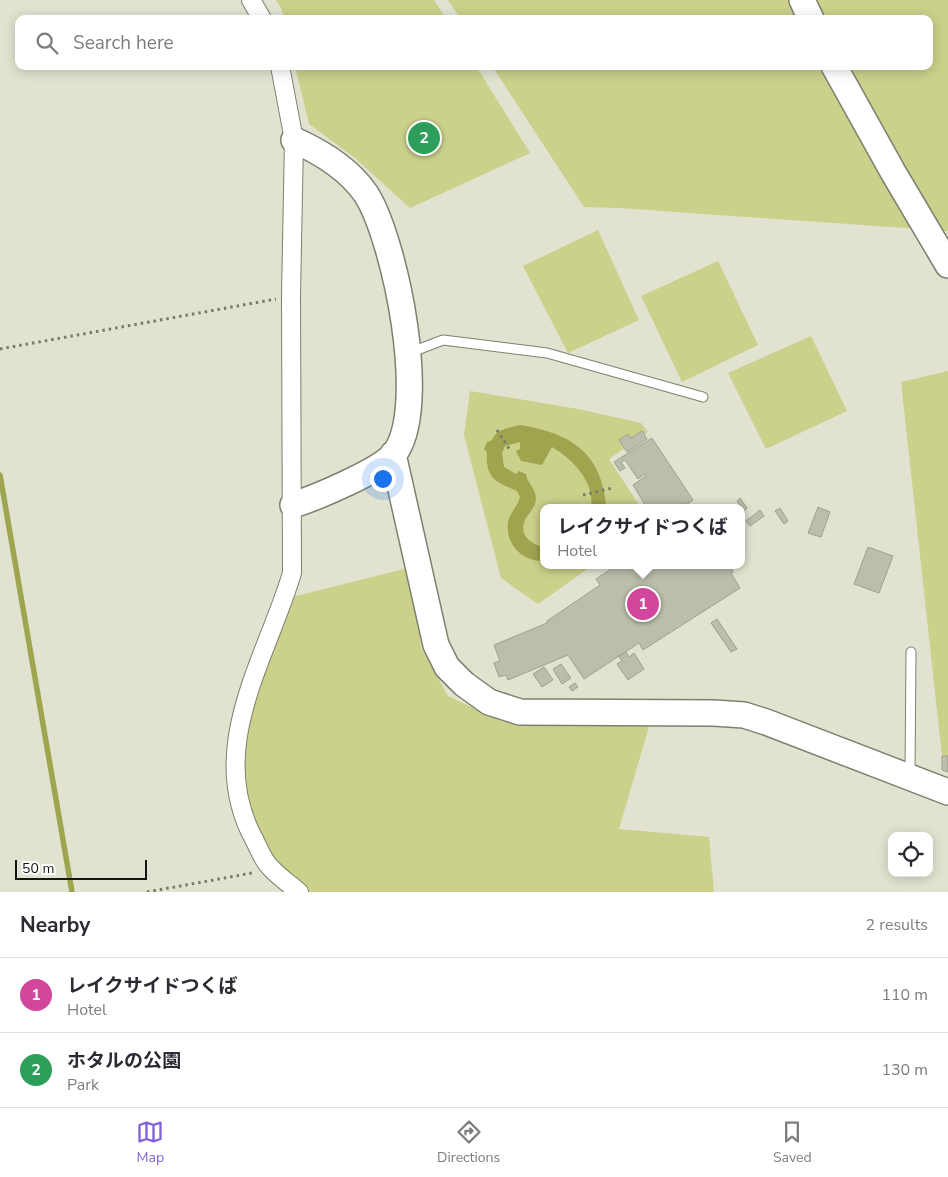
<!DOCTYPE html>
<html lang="en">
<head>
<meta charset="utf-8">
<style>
	body { margin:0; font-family:"Nunito Sans","Noto Sans JP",sans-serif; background:#f7f7f7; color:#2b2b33 }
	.controls { position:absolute; right:15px; bottom:15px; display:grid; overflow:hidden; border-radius:10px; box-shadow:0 2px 12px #0003 }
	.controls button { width:45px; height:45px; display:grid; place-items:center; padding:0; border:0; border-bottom:1px solid #e1e1e2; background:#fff; color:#2b2b33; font:25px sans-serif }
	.scale { position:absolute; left:15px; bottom:12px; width:132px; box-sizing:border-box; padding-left:5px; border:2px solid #14150e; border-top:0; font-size:14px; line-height:18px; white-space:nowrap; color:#14150e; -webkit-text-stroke:4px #fff; paint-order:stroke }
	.you { position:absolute; left:382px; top:478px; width:18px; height:18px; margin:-12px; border:4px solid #fff; border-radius:50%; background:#1a73e8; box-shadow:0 0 0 8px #1a73e833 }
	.badge { display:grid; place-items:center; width:32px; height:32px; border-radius:50%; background:#8160db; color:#fff; font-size:16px; font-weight:700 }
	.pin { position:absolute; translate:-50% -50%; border:2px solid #fff; box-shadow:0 1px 5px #0006 }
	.popup { position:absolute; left:540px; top:504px; width:205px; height:65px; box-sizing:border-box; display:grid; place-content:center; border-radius:10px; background:#fff; filter:drop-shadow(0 1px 4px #0005); font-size:16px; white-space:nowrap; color:#7c7c81 }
	.popup b { font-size:19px; color:#2b2b33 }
	.popup::after { content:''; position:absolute; left:50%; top:100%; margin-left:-10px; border:10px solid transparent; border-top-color:#fff }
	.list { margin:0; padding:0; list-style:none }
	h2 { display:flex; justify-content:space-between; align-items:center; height:65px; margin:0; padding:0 20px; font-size:21px }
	h2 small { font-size:16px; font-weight:400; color:#7c7c81 }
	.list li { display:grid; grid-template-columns:32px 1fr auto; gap:15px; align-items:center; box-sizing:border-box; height:75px; padding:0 20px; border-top:1px solid #e1e1e2 }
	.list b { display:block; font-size:19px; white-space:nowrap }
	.list p { margin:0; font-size:16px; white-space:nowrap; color:#7c7c81 }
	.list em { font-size:16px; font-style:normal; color:#7c7c81 }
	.icon { flex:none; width:28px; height:28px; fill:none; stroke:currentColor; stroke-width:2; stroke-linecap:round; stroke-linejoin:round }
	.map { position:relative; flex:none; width:948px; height:892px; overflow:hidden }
	.search { position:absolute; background:#fff; box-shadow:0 2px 12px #0003; left:15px; right:15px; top:15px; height:55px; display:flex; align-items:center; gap:12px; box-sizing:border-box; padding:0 18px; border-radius:10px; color:#7c7c81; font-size:19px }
	.sheet { height:215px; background:#fff }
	nav { display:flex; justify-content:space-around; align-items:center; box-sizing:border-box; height:70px; border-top:1px solid #e1e1e2; background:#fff; font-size:14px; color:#7c7c81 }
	nav a { display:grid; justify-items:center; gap:2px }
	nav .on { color:#8160db }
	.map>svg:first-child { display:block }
</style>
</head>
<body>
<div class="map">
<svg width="948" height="892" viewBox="0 0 948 892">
	<rect width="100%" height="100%" fill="#e1e3d0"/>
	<path fill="#cbd08b" d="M276,0h158l12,19h-162l-2,-9z
		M448,0h500v231l-329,-23 -35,-1 -92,-141h437v-47h-468z
		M295,66h181l54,87 -120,55 -55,-50 -46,-34z
		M598,230l41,90 -71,33 -45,-87z
		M718,261l40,84 -76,37 -41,-86z
		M811,336l36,75 -81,38 -38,-76z
		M948,371v385h-6l-41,-374z
		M470,391l108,18 63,14 7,9 -39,27 32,49h-97v57h49l-55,39 -37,-26 -37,-143z
		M408,568l14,82 26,46 55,26 147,1 -31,106 90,8 5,55h-407l-29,-26 -27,-48 -6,-32 -2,-34 6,-42 43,-113z"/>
	<path fill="#9fa54e" d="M520,425c49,8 81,26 86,80l4,1 -19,2c4,-27 -19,-49 -39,-61l-10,18 -21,-4 -5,-10 4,-2v-7l-15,4 -3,7 2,14 12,7 3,-3 7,3c1,9 10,14 10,25 0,10 -10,15 -12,24 -4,14 9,22 20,24v14c-21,1 -39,-16 -36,-39 2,-10 10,-16 12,-25l-3,-6c-21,-9 -32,-13 -30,-39l-3,-3 3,-7c6,-1 5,-4 9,-8 7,-6 16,-7 24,-9z"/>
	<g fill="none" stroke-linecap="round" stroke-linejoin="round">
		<path stroke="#9fa54e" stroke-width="5.5" d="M0,475l72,417"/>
	</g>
	<path fill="#bcbeab" stroke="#9fa18f" d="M642,431l5,8 -20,13 -8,-12 9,-6 3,4z
		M652,438l41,62 -9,6 -2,-3 -6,5h-29l-14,-23 13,-9 -1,-2 -7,5 -13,-19 -4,2 4,6 -5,3 -6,-9z
		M740,498l7,10 -3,3 -7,-10z
		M818,507l12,5 -9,25 -13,-4z
		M780,508l8,13 -4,3 -9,-13z
		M760,510l4,6 -14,10 -4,-5z
		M868,547l25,9 -14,37 -25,-9z
		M617,565l113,1 3,6 -2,1 9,15 -97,62 -4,-7 -55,36 -16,-24 -60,25 -2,-5 -7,2 -5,-14 6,-2 -6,-16 53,-22v-2l53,-36 -4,-6z
		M717,619l20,30 -6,3 -20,-29z
		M626,652l3,5 5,-4 10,16 -16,11 -11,-16 5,-3 -3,-5z
		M561,664l10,14 -9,6 -9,-15z
		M544,667l9,13 -11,7 -9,-13z
		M575,683l3,4 -6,4 -3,-4z
		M942,756h6v16l-6,-2z"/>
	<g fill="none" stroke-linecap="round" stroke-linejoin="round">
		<g stroke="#7e806e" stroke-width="11">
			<path id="lane" d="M409,353l34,-13 104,13 156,44
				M910,774l1,-122"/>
		</g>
		<g stroke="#7e806e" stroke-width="20">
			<path id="street" d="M251,0l11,19
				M280,66l14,74 -3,156 1,277c-26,87 -88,177 -37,268 4,8 8,19 15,26 8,9 19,17 29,25"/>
		</g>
		<g stroke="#7e806e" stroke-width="28">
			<path id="secondary" d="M802,0l9,19
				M834,66l59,106 55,93
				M393,454l43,191 11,22 17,17 25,18 31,10 194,1 30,2 22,7 182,70
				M293,505c22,-7 87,-34 101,-51 36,-45 1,-215 -28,-260 -17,-25 -45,-42 -72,-54"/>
		</g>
		<path stroke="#77796c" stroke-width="3" stroke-dasharray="2.5 4" stroke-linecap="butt" d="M0,349l276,-50
			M497,430l13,20
			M583,495l30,-7
			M147,892l105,-19"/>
		<use href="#lane" stroke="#fff" stroke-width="9"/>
		<use href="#street" stroke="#fff" stroke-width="18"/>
		<use href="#secondary" stroke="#fff" stroke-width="25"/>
	</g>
</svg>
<div class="controls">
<button><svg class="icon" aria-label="locate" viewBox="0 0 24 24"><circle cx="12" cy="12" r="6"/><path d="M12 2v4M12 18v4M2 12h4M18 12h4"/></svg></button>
</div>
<div class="scale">50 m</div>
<div class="you"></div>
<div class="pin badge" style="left:643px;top:604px;background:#d1479c">1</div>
<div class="popup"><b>レイクサイドつくば</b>Hotel</div>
<div class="pin badge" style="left:424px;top:138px;background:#2e9e5b">2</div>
<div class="search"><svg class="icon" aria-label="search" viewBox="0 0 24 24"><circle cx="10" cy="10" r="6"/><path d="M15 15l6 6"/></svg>Search here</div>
</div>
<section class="sheet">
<h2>Nearby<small>2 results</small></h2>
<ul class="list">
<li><span class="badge" style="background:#d1479c">1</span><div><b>レイクサイドつくば</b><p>Hotel</p></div><em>110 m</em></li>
<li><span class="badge" style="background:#2e9e5b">2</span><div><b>ホタルの公園</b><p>Park</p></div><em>130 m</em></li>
</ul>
</section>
<nav>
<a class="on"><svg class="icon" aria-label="map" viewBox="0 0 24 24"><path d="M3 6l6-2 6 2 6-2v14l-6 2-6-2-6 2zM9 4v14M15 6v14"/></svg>Map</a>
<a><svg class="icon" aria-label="directions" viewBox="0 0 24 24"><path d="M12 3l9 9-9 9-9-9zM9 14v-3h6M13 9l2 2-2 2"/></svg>Directions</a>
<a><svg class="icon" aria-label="saved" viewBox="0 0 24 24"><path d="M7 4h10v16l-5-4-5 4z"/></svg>Saved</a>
</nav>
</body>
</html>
